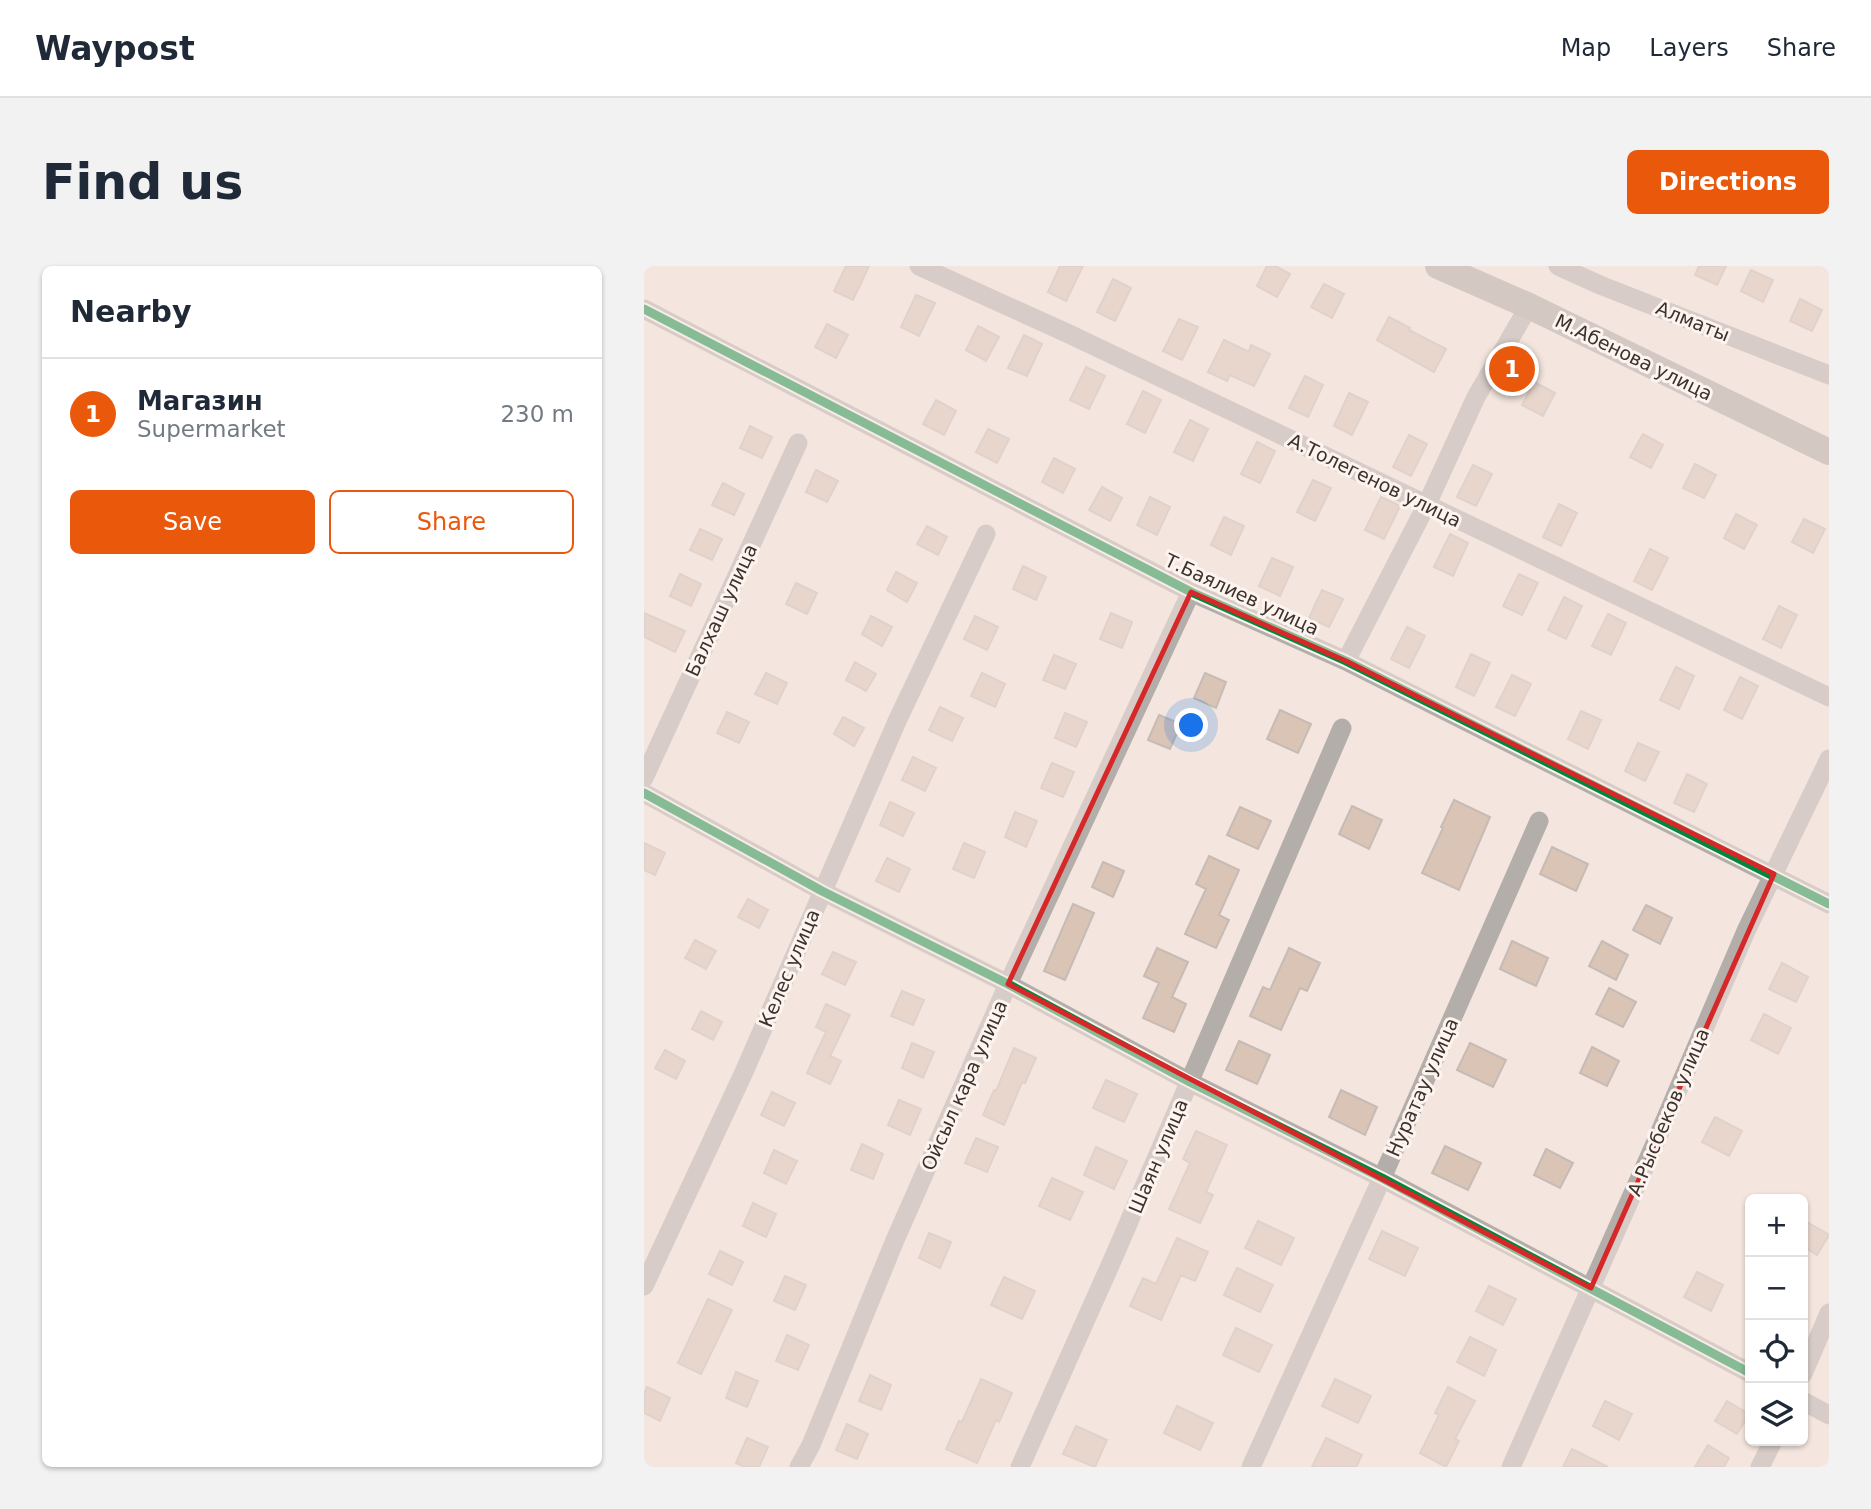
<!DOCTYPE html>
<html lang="en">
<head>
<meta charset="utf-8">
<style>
	body { margin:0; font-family:"DejaVu Sans",sans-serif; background:#f2f2f3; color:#1f2937 }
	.controls { position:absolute; right:21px; bottom:21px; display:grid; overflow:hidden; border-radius:10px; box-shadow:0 2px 5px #0004 }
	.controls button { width:63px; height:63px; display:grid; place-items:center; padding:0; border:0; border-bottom:2px solid #e0e1e3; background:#fff; color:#1f2937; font:35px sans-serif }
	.you { position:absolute; left:548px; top:460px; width:24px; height:24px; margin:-18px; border:5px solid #fff; border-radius:50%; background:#1a73e8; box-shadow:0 0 0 10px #1a73e833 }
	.badge { display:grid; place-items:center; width:46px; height:46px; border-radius:50%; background:#ea580c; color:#fff; font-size:23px; font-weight:700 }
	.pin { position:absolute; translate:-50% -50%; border:4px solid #fff; box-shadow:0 2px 7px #0006 }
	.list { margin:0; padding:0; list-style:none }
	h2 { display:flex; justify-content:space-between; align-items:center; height:91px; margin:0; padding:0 28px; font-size:30px }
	h2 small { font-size:23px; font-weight:400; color:#747a83 }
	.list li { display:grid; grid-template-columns:46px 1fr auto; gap:21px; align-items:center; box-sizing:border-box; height:112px; padding:0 28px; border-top:2px solid #e0e1e3 }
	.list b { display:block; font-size:26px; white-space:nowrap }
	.list p { margin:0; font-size:23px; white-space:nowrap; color:#747a83 }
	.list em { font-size:23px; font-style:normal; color:#747a83 }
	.actions { display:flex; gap:14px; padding:21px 28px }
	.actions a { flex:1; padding:16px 0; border:2px solid #ea580c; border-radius:10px; text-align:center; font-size:24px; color:#ea580c }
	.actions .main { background:#ea580c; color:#fff }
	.icon { flex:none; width:38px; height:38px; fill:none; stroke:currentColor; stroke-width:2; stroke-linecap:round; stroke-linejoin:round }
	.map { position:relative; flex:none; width:1185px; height:1201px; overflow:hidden; border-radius:10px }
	header { display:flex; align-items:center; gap:42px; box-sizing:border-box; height:98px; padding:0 35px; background:#fff; border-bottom:2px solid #e0e1e3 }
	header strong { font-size:33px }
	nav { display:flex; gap:38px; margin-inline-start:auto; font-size:24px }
	.intro { display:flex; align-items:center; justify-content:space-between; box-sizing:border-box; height:168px; padding:0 42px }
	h1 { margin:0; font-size:49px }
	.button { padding:18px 32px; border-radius:10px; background:#ea580c; color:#fff; font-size:24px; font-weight:700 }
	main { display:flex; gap:42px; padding:0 42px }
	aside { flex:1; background:#fff; border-radius:10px; box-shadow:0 2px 5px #0004 }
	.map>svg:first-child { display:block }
</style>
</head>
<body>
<header>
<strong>Waypost</strong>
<nav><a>Map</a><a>Layers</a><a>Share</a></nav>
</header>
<div class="intro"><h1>Find us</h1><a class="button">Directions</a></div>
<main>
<aside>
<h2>Nearby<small></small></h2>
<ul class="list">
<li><span class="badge">1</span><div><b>Магазин</b><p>Supermarket</p></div><em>230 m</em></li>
</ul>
<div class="actions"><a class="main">Save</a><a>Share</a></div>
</aside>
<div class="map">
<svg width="1185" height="1201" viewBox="0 0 1185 1201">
	<rect width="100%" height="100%" fill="#f4e6de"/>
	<path fill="#dac4b6" stroke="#c6bbb5" stroke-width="2" d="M202,0h23l-16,34 -19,-9z
		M416,0h23l-17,35 -18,-9z
		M623,0h8l15,8 -13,23 -20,-11z
		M1055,0h27l-9,19 -22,-10z
		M1107,4l22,10 -10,22 -22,-11z
		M469,13l18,9 -16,33 -18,-9z
		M680,18l20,10 -12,24 -21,-11z
		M272,29l19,8 -16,33 -18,-9z
		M1156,33l22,11 -10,21 -22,-10z
		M745,51l21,11 -1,2 37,19 -12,23 -57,-32z
		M535,53l19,8 -16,33 -19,-9z
		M183,58l21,11 -12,23 -21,-11z
		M334,60l21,11 -13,24 -20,-11z
		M380,69l18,9 -15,32 -19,-8z
		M580,74l25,12 2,-7 19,9 -16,32 -24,-11 -3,6 -19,-9z
		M442,101l19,9 -16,33 -19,-9z
		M661,110l18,9 -15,32 -19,-9z
		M890,116l21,11 -12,23 -21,-11z
		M499,125l18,9 -16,33 -18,-9z
		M705,127l19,9 -16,33 -18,-9z
		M292,134l20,11 -12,24 -21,-11z
		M546,154l18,9 -15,32 -19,-9z
		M106,160l22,11 -10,21 -22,-10z
		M344,163l21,10 -12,24 -21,-11z
		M999,168l20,11 -12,23 -21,-11z
		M765,169l18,9 -16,32 -18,-9z
		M613,176l18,9 -15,32 -19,-9z
		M410,192l21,11 -12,24 -21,-11z
		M1051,198l21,11 -12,23 -21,-10z
		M829,199l19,9 -16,32 -19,-9z
		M172,204l22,11 -11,21 -21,-10z
		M669,214l18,8 -16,33 -18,-9z
		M79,217l21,11 -10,21 -22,-10z
		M458,221l20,11 -12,23 -21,-11z
		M506,231l20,10 -13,28 -20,-10z
		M737,231l19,9 -16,33 -19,-9z
		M915,238l18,9 -16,33 -18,-9z
		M1092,248l21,11 -13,24 -20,-11z
		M580,251l20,9 -13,29 -20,-10z
		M1160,253l21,10 -12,24 -21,-11z
		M283,260l20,11 -9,18 -21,-11z
		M56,263l22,10 -10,21 -22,-10z
		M806,268l18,9 -15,33 -19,-9z
		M1006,283l18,9 -16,32 -18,-9z
		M628,292l21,9 -13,29 -21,-10z
		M379,300l23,11 -10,23 -23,-11z
		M252,306l21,11 -10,19 -20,-12z
		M36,308l21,10 -10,22 -21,-10z
		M875,308l19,9 -16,32 -19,-9z
		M152,317l21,10 -10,21 -21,-10z
		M678,324l21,9 -14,28 -20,-9z
		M920,331l18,9 -16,33 -18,-9z
		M1135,340l18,9 -16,33 -18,-9z
		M0,347l41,18 -10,21 -31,-15z
		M467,347l21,9 -10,26 -22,-9z
		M964,348l18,9 -15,32 -19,-9z
		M227,350l21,11 -10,19 -20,-12z
		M331,350l23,11 -11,23 -23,-11z
		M763,361l18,9 -16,32 -18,-9z
		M827,388l19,9 -16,33 -18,-9z
		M410,389l22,9 -11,25 -22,-9z
		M211,396l21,12 -10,17 -20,-11z
		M1032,401l18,9 -15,33 -19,-9z
		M122,407l21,10 -10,21 -22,-10z
		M338,407l23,11 -10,23 -24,-11z
		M561,407l21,9 -10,26 -22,-10z
		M868,409l19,9 -16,32 -19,-9z
		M1096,411l18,9 -16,33 -18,-9z
		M296,441l23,11 -11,23 -23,-11z
		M636,444l31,14 -13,29 -31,-14z
		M937,445l20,9 -13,29 -20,-10z
		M83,446l22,10 -10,21 -22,-10z
		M421,447l22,9 -11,25 -21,-9z
		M515,449l22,9 -11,25 -22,-9z
		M199,451l21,11 -10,18 -20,-12z
		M994,477l21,9 -14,29 -20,-10z
		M269,491l23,11 -11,23 -23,-11z
		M408,497l22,9 -11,25 -22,-9z
		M1043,508l20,10 -13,28 -20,-9z
		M810,534l36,17 -31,73 -37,-17 21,-45 -2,-1z
		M246,536l24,11 -11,23 -23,-11z
		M708,540l30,14 -13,29 -30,-15z
		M596,541l31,14 -13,28 -31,-14z
		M371,546l22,9 -11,26 -21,-10z
		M0,577l21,10 -10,22 -11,-5z
		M320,577l21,9 -11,26 -21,-9z
		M908,581l36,17 -12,27 -36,-17z
		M565,590l30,14 -20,45 10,5 -13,28 -31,-14 21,-45 -10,-5z
		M243,592l23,11 -11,23 -23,-11z
		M459,596l21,9 -11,26 -21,-10z
		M104,633l20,11 -9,18 -21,-11z
		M429,638l21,9 -29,67 -21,-9z
		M1002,639l26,13 -12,26 -27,-14z
		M51,674l21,11 -10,18 -21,-11z
		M868,675l36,17 -12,28 -36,-17z
		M958,675l26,14 -12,25 -27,-14z
		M513,682l31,14 -16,35 14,7 -12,28 -31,-14 16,-35 -15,-7z
		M645,682l31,15 -13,28 -7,-3 -19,42 -31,-14 13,-29 7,3z
		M189,686l23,10 -11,23 -23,-11z
		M1138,697l26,14 -12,25 -27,-13z
		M965,722l27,14 -13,25 -27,-13z
		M258,725l22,9 -11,25 -22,-9z
		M182,738l24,11 -20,41 11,5 -11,23 -23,-11 19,-41 -10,-5z
		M57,745l21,11 -9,18 -21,-11z
		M1120,748l27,14 -13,26 -27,-14z
		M595,775l31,14 -13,29 -31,-14z
		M268,777l22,9 -11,26 -21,-10z
		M826,777l36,17 -13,27 -36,-17z
		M948,781l27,14 -12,25 -27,-13z
		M370,782l22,10 -11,25 -3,-1 -18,43 -21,-10 11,-25 2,1z
		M21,784l20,11 -9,18 -21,-11z
		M462,814l31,14 -13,28 -31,-14z
		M697,824l36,17 -12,28 -36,-18z
		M128,826l23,11 -11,23 -23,-11z
		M255,834l22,9 -11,26 -22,-10z
		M1071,851l27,14 -13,25 -27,-14z
		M552,865l31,14 -21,47 7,3 -13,28 -31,-14 21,-46 -7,-4z
		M332,872l22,9 -11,25 -22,-9z
		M218,878l21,10 -10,25 -22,-9z
		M801,880l36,17 -13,27 -36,-17z
		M452,881l31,14 -13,28 -30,-14z
		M902,883l27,14 -13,25 -26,-13z
		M130,884l23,11 -11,23 -22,-11z
		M408,912l31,14 -13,28 -31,-14z
		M109,937l23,11 -10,23 -23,-11z
		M614,955l36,17 -13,27 -36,-17z
		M1163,956l22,13 -12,20 -14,-9v-16z
		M738,965l36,17 -13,28 -36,-17z
		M285,967l22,9 -11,26 -21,-10z
		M533,972l31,14 -13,29 -14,-6 -20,45 -31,-14 13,-28 13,6z
		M76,985l23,11 -11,23 -23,-11z
		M593,1002l36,17 -13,27 -36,-17z
		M1053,1006l26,13 -12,26 -27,-14z
		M141,1010l21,9 -11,25 -21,-9z
		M360,1011l31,14 -13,28 -31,-14z
		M845,1020l27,13 -13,26 -27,-14z
		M64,1033l24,11 -31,64 -23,-11z
		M592,1062l36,17 -13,27 -36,-17z
		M143,1069l22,10 -11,25 -22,-9z
		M826,1071l26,13 -12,26 -27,-14z
		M92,1106l22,9 -11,26 -21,-9z
		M226,1109l21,10 -10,25 -22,-9z
		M337,1113l31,14 -13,29 -3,-2 -19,43 -31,-14 13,-28 3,1z
		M691,1113l36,17 -13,27 -36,-17z
		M3,1121l23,11 -10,23 -16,-8v-19z
		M804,1121l27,14 -20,38 4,2 -13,26 -26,-14 19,-38 -4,-2z
		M961,1135l27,13 -13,26 -26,-14z
		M1083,1135l22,13 -12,20 -22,-13z
		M533,1140l36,17 -13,27 -36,-17z
		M203,1158l21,10 -11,25 -21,-9z
		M432,1160l31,14 -12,27 -32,-13z
		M103,1172l21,9 -9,20h-14l-9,-4z
		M682,1172l36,17 -6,12h-44z
		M1064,1179l21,13 -5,9h-29z
		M928,1183l36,18h-45z"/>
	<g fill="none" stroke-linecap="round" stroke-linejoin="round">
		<path stroke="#b4aeab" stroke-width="19" d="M275,0l150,68 185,88 575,275
			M914,0l42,19 229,90
			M0,43l547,283 155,69 483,243
			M702,395l81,-157 49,-107 53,-91
			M0,512l154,-335
			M0,527l178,98 186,93 182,98 192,96 368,195
			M0,1020l100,-214 154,-353 88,-185
			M1159,1108l26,-61
			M1159,1135l26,14
			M155,1201l12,-22 84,-205 113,-256 183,-392
			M376,1201l92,-206 230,-533
			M607,1201l131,-289 157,-357
			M867,1201l142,-319 93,-217 83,-172
			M1116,1201l13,-26"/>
		<path stroke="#aea5a2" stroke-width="26" d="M794,0l91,40 300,146"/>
		<g stroke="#fef4ef" stroke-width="13">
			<path id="cycleway" d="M0,43l547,283 155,69 483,243
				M0,527l178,98 186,93 182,98 192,96 368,195"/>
		</g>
		<use href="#cycleway" stroke="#00873e" stroke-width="9"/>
	</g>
	<path d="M0 0H1185V1201H0ZM547,326l155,69 428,213 -183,414 -583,-304z" fill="#f4e6de" fill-opacity=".55" fill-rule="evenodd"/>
	<path fill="none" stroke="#d62828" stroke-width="5" stroke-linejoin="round" d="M547,326l155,69 428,213 -183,414 -583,-304z"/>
	<g text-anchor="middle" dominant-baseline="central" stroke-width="6" stroke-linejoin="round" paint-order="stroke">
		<g font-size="19" fill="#3b322c" stroke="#fef4ef">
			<text transform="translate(1049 55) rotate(22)">Алматы</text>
			<text transform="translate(990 91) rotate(26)">М.Абенова улица</text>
			<text transform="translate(731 214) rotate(26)">А.Толегенов улица</text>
			<text transform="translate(598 328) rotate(25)">Т.Баялиев улица</text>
			<text transform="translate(77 344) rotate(-65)">Балхаш улица</text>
			<text transform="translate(145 702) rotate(-67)">Келес улица</text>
			<text transform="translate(320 819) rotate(-66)">Ойсыл кара улица</text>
			<text transform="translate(778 821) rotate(-66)">Нуратау улица</text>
			<text transform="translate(1024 846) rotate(-67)">А.Рысбеков улица</text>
			<text transform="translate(514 890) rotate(-67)">Шаян улица</text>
		</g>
	</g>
</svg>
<div class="controls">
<button>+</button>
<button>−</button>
<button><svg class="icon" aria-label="locate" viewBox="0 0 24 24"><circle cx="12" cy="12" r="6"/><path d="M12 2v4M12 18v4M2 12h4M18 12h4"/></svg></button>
<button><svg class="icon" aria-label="layers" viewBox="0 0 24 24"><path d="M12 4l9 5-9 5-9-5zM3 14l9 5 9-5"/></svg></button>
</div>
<div class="you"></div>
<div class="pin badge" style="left:868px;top:103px">1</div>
</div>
</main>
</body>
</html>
